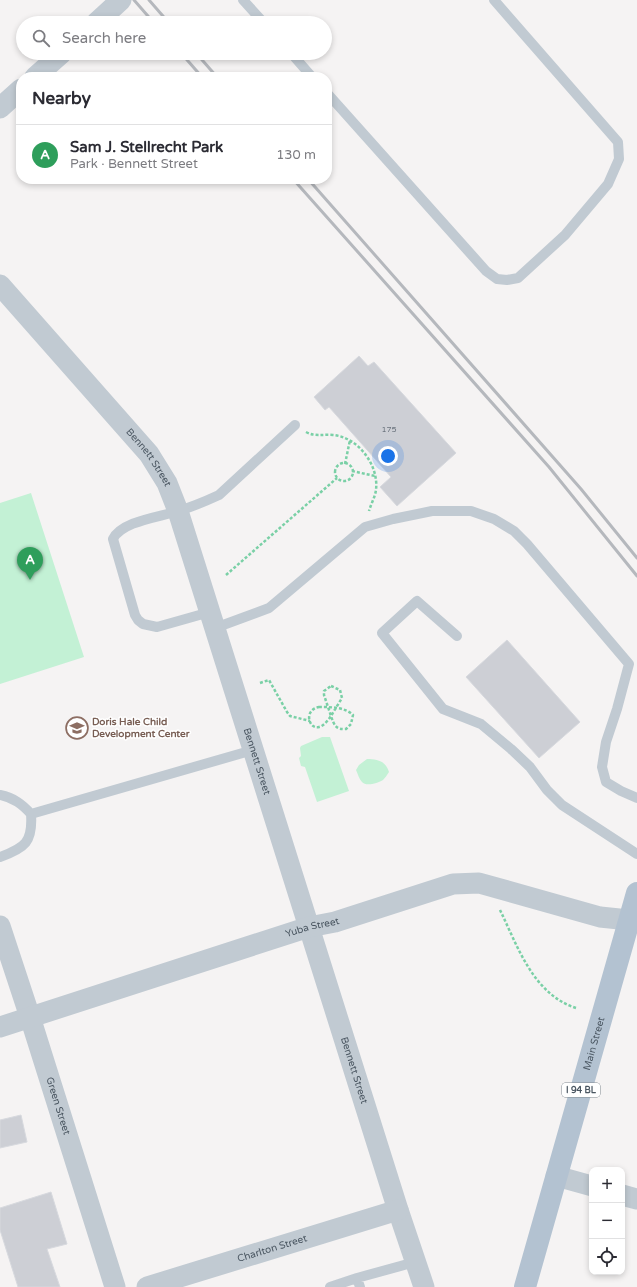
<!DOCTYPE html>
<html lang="en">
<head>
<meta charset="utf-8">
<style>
	body { margin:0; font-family:"Varela Round",sans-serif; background:#f2f2f3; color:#2b2b33 }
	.controls { position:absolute; right:12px; bottom:12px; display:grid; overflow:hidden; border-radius:8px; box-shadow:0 2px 6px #0003 }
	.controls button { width:36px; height:36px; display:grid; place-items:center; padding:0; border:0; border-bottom:1px solid #e1e1e2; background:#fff; color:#2b2b33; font:20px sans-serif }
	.you { position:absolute; left:388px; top:456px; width:14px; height:14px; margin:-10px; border:3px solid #fff; border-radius:50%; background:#1a73e8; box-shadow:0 0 0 6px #1a73e833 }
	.badge { display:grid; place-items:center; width:26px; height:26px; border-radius:50%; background:#1a73e8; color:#fff; font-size:13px; font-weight:700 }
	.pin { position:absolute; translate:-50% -33px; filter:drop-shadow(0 1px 2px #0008) }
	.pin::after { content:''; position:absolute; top:21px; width:14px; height:12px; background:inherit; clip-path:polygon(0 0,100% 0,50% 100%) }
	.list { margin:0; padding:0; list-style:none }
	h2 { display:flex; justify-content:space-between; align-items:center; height:52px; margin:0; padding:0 16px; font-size:17px }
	h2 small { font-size:13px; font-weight:400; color:#7c7c81 }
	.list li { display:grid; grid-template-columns:26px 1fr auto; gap:12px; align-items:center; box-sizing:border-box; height:60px; padding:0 16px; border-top:1px solid #e1e1e2 }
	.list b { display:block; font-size:15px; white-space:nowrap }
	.list p { margin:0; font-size:13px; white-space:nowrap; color:#7c7c81 }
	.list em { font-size:13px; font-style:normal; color:#7c7c81 }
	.icon { flex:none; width:22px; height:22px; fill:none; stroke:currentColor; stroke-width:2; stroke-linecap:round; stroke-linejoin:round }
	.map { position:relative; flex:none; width:637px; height:1287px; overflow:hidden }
	.search { position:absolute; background:#fff; box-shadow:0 2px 6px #0003; left:16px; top:16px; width:316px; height:44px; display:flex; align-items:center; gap:10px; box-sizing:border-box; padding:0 14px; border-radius:22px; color:#7c7c81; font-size:15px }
	.panel { position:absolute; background:#fff; box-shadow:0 2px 6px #0003; left:16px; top:72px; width:316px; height:112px; border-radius:16px }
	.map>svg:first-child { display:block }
</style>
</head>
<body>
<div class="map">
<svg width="637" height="1287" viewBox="0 0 637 1287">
	<rect width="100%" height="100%" fill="#f5f3f3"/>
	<path fill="#c3f1d5" d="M31,493l53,164 -84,27v-181z
		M322,737h8l19,54 -32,11 -12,-35 -4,-1 -2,-8 2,-2 -1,-8 1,-2z
		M367,759c10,0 19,2 22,13 -2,3 -4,6 -6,8 -5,3 -17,7 -21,2 -3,-3 -4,-8 -6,-12l3,-5z"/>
	<path fill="#cdcfd5" stroke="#d7d9de" d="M359,356l9,10 6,-4 82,91 -59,53 -17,-19 11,-10 -62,-70 -4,3 -11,-13z
		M507,640l73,82 -41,36 -73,-81z
		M21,1115l6,27 -27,6v-28z
		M51,1192l16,52 -20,5 13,38h-42l-18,-57v-22z"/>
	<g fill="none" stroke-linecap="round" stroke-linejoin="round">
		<path stroke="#7ad0a6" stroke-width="2.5" stroke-dasharray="3 2" stroke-linecap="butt" d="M306,432c9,5 17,2 27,3 25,2 46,30 43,55 -1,7 -5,14 -7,21
			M335 472a9 9 0 1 1 18 0a9 9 0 1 1-18 0Z
			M345,464l5,-24
			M352,471l23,5
			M226,575l111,-97
			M260,683l9,-3 18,32 3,4 20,5
			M331,686l9,4 2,8 -11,18 -7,-21v-4z
			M319,707c11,0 26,0 34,8l-2,9 -5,5c-10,1 -12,-4 -15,-13 -3,4 -7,10 -12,11 -10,3 -16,-17 0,-20z
			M500,910c18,37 33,84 76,98"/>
		<path stroke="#c1cad2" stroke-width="10" d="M243,0l21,23
			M291,53l21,24
			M327,93l159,178 11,8 10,1 11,-2 47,-43 43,-51 11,-25 -1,-17 -124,-142
			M210,612l-53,15 -14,-3 -5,-4 -3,-5 -22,-76c9,-18 47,-22 65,-28 14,-4 28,-10 41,-16l76,-70
			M215,628l54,-20 96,-81 28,-8 39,-8h39l23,8 20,12 13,13 102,120 -12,45 -11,33 -4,25 4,15 15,9 16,7
			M457,636l-40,-35 -35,32 61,76 38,15 30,25 19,18 17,23 15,15 75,49
			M0,795c14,3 22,9 31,19l222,-64
			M0,857c25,-9 33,-15 31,-43
			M357,1278l58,-16
			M330,1287l27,-9 3,9"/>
		<g stroke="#c1cad2" stroke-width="21">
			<path d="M96,23l25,-23"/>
			<path d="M35,77l27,-24"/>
			<path d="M0,108l21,-19"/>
			<path id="s1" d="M0,285l149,169 18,29 11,28 220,699 26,77"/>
			<path id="s2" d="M0,926l30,91 85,270"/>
			<path id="s3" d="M0,1027l309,-100 26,-5 118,-38 26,-1 121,34 29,3"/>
			<path d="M556,1176l36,10"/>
			<path d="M622,1195l15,4"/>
			<path id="s4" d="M147,1287l251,-77"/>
		</g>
		<path stroke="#b3c2d1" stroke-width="22" id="s5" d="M525,1287l112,-394"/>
		<path stroke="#b5b8bd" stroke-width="3" d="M134,0l20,23
			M149,0l20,23
			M181,53l21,24
			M196,53l21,24
			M293,179l256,288 88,109
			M308,179l273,310 56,69"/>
	</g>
	<defs>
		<g id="school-ring" transform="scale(1.15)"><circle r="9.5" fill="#fff" stroke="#8d6e63" stroke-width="1.5"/><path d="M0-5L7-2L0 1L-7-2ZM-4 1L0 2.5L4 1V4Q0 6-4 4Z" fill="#8d6e63"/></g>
	</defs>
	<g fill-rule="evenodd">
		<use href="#school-ring" x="77" y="728"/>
	</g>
	<g text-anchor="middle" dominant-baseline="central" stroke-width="3" stroke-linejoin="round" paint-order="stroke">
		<g font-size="8" fill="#6b747e">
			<text x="389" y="429">175</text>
		</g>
		<rect fill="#fff" stroke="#808990" stroke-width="1" x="562" y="1083" width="38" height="14" rx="3"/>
		<g font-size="9" font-weight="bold" fill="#4a5661">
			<text x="581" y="1090">I 94 BL</text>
		</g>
		<g font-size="10" fill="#4a5661" stroke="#fff">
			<text stroke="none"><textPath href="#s1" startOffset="228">Bennett Street</textPath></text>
			<text stroke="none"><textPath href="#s1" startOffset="552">Bennett Street</textPath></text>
			<text stroke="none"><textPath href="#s3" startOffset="328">Yuba Street</textPath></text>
			<text stroke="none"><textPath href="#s5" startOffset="253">Main Street</textPath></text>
			<text stroke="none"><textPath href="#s1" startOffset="876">Bennett Street</textPath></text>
			<text stroke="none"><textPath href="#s2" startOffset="189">Green Street</textPath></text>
			<text stroke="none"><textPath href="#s4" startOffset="131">Charlton Street</textPath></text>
		</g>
		<g font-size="10" font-weight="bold" fill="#785e54" stroke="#fff" text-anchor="start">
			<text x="92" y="722">Doris Hale Child<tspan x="92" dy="12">Development Center</tspan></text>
		</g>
	</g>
</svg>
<div class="controls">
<button>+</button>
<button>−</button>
<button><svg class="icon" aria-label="locate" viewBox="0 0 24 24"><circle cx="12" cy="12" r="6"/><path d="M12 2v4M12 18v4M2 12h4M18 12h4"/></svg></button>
</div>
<div class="you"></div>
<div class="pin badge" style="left:30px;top:580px;background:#2e9e5b">A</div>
<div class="search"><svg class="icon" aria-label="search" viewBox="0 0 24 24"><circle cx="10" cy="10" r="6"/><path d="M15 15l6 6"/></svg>Search here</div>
<section class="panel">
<h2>Nearby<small></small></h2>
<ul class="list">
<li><span class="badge" style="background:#2e9e5b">A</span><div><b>Sam J. Stellrecht Park</b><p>Park · Bennett Street</p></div><em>130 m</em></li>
</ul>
</section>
</div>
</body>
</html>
